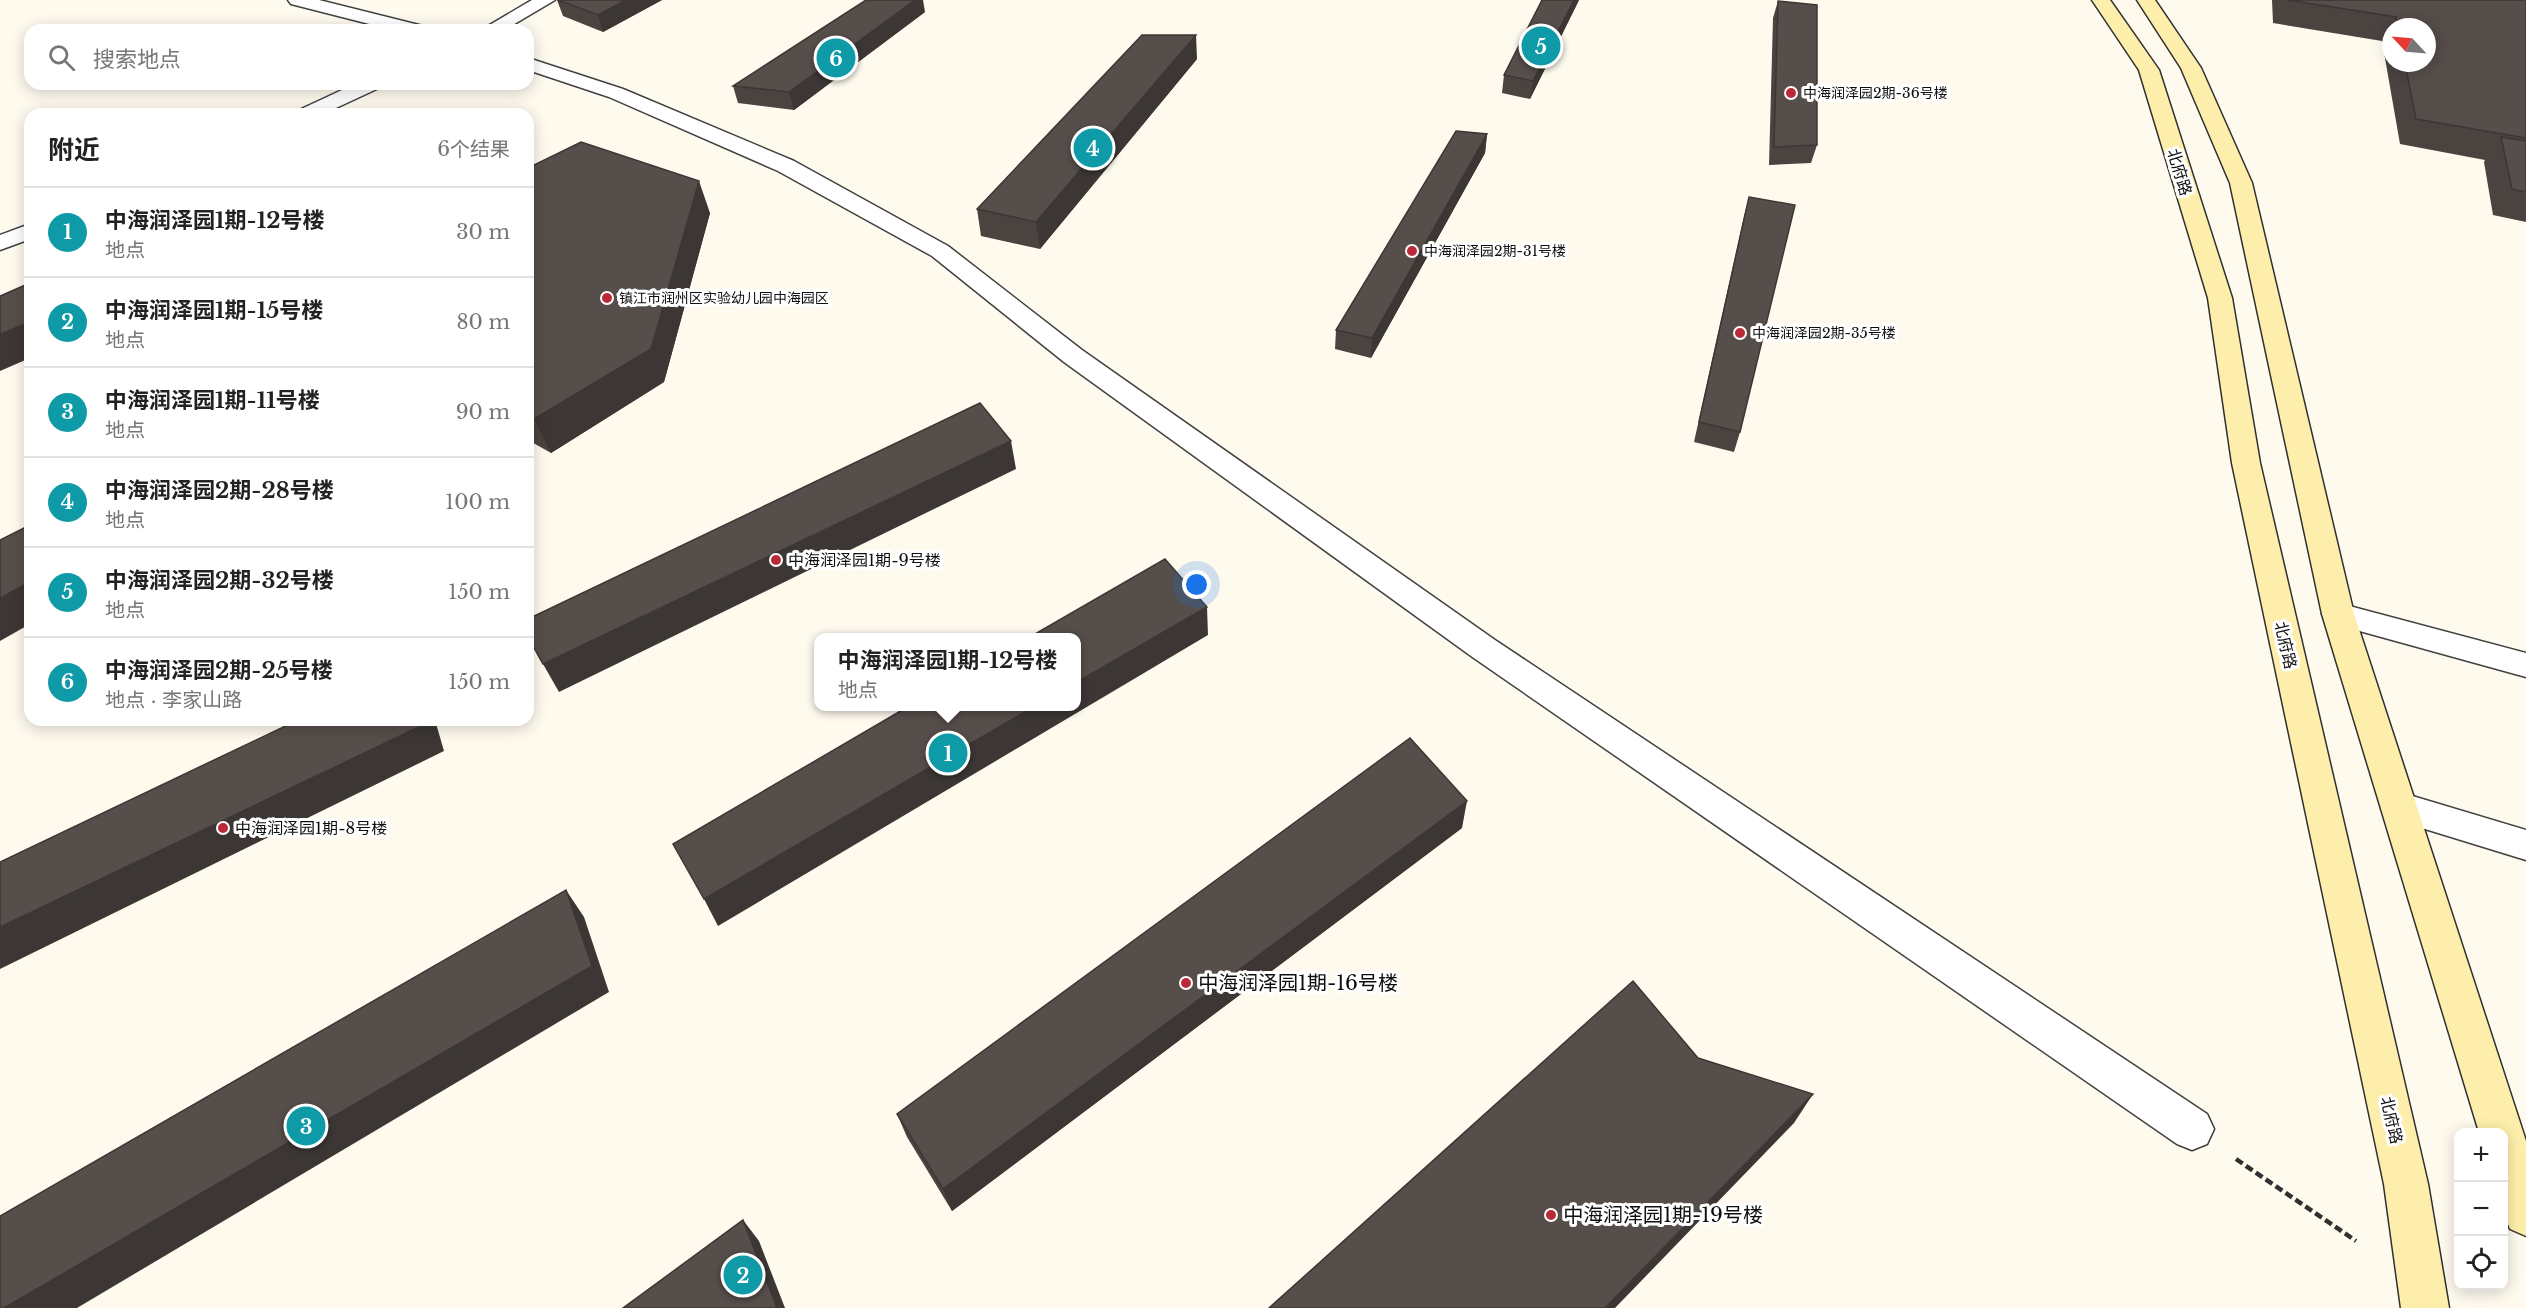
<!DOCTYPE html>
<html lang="zh">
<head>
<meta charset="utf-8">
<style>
	body { margin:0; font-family:"Libre Baskerville","Noto Sans SC",serif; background:#f2f2f2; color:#222 }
	.controls { position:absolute; right:18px; bottom:18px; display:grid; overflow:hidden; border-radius:12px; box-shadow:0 3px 15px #0003 }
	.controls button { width:54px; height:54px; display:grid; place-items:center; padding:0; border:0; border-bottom:2px solid #e0e0e0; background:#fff; color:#222; font:30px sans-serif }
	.compass { position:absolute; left:2382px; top:18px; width:54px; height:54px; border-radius:50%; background:#fff; box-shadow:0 3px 15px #0003; rotate:296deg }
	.you { position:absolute; left:1197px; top:585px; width:21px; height:21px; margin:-15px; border:4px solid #fff; border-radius:50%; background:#1a73e8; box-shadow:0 0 0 9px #1a73e833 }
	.badge { display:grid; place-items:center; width:39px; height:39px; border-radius:50%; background:#b45309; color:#fff; font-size:20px; font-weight:700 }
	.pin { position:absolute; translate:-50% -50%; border:3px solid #fff; box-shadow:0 2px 6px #0006 }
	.popup { position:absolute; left:814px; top:633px; width:267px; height:78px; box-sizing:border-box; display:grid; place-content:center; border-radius:12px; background:#fff; filter:drop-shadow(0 2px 4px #0005); font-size:20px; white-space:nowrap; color:#767676 }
	.popup b { font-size:22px; color:#222 }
	.popup::after { content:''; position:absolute; left:50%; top:100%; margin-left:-12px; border:12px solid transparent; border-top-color:#fff }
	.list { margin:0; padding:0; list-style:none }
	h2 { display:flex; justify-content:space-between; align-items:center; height:78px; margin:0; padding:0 24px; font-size:26px }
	h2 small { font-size:20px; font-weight:400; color:#767676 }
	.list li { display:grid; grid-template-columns:39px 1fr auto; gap:18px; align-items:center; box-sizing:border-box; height:90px; padding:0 24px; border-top:2px solid #e0e0e0 }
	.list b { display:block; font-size:22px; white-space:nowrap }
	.list p { margin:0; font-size:20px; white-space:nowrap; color:#767676 }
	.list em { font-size:20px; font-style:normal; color:#767676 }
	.icon { flex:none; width:33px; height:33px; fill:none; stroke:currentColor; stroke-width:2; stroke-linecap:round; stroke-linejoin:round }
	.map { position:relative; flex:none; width:2526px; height:1308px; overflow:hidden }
	.search { position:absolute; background:#fff; box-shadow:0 3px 15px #0003; left:24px; top:24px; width:510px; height:66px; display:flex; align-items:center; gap:15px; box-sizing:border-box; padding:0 21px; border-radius:18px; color:#767676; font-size:22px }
	.panel { position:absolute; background:#fff; box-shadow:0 3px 15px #0003; left:24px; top:108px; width:510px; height:618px; border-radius:18px }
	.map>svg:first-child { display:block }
</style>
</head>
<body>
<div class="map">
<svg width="2526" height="1308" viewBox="0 0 2526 1308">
	<rect width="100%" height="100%" fill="#fffaee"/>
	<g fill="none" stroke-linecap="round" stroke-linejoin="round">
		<g stroke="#414141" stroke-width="3">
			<path id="service" d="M2338,603l188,50v24l-199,-55 -5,-8 5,-8z
				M2399,792l127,38v30l-140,-43 -5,-10 5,-10z"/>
		</g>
		<g stroke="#414141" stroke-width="3">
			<path id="tertiary" d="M288,0h31l104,26 2,4h-32l-102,-26z
				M532,0h23l-51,30h-23z
				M528,58l95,31 171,72 154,85 134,104 413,290 712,474 7,15 -7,15 -15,6 -15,-6 -706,-488 -407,-294 -132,-106 -154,-85 -169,-74 -81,-27z
				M355,84h27l-3,4 -56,26h-27l3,-4z
				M30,224v15l-30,11v-15z"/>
		</g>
		<g stroke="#303030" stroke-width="3">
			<path id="secondary" d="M2092,0h18l49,70 73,228 28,165 168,721 21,124h-48l-17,-124 -152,-721 -24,-165 -69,-228z
				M2137,0h18l46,68 51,115 102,431 172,527v95l-16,-7 -6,-15v-82h-25l-157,-518 -92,-431 -49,-115z"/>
		</g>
		<path stroke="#303030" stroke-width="4.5" stroke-dasharray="8 4" stroke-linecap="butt" d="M2236,1159l120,82"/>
		<use href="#service" fill="#fff" fill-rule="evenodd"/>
		<use href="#tertiary" fill="#fff" fill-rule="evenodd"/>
		<use href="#secondary" fill="#fdefab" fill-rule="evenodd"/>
	</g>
	<path fill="#4a4340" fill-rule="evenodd" d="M557,0h105l-59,32 -40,-16z
		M1579,0l-49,99 -28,-6 2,-18z
		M2272,0h254v222l-33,-7 -9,-53 1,-2 -85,-16 -18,-103 -109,-18zM2391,27h36v36h-36z
		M1778,1l39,144 -6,18 -42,2 4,-147z
		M925,12l-131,98 -56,-7 -5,-17z
		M1197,59l-157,190 -59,-13 -4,-27z
		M1487,134l-2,19 -114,205 -36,-9 1,-19z
		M528,168l182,45 -46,169 -113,71 -23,-13z
		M1749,197l-9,235 -6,20 -40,-10 50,-226z
		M1462,828l-510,383 -45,-74 -10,-23z"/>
	<path fill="#3c3734" d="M626,0h36l-59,32 -5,-17z
		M915,0h8l2,12 -131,98 -5,-18z
		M1574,0h5l-49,99 3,-18z
		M1196,35l1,24 -157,190 -4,-27z
		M1487,134l-2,19 -114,205 1,-20z
		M699,181l11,32 -46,169 -113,71 -17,-34z
		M30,322v36l-30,13v-37z
		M1011,441l5,28 -457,223 -16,-28z
		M30,582v42l-30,17v-43z
		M1207,607l1,28 -490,291 -14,-27 331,-193h42v-24z
		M424,720h11l9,31 -444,218v-42z
		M1467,801l-5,27 -510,383 -9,-22z
		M566,890l18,27 25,75 -532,316h-73z
		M1813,1094l-19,29 -179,185h-10z
		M743,1220l16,21 26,67h-8z"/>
	<path fill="#564e4a" stroke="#3c3734" stroke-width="1.5" d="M558,0h68l-28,15z
		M866,0h49l-126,92 -56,-6z
		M1542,0h32l-41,81 -29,-6z
		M2288,0h238v138l-110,-19 -11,-56h22v-36h-29l-2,-10z
		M1778,1l39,4v140l-43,2z
		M1142,35h54l-160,187 -59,-13z
		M1456,131l31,3 -115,204 -36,-8z
		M2501,137l25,4v51l-14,-3z
		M581,142l118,39 -48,168 -117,70 -6,-4v-247z
		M1749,197l46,8 -55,227 -41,-10z
		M30,283v39l-30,12v-38z
		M980,403l31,38 -468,223 -15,-27v-18z
		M30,525v57l-30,16v-58z
		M1165,559l42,48 -130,75v-44h-49z
		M909,706h126l-331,193 -31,-55z
		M298,720h126l1,4 -425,203v-65z
		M1410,738l57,63 -524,388 -46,-75z
		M566,890l26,76 -588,342h-4v-92z
		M1633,981l65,77 115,36 -208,214h-336z
		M743,1220l34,88h-154z"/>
	<g fill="#ba2938" stroke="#fff" stroke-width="2">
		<circle cx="1791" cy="93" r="6"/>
		<circle cx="1412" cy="251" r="6"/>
		<circle cx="607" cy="298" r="6"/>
		<circle cx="1740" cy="333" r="6"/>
		<circle cx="776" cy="560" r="6"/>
		<circle cx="223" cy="828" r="6"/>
		<circle cx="1186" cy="983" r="6"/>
		<circle cx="1551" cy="1215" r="6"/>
	</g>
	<g text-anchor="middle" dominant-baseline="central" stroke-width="6" stroke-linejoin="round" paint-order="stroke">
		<g font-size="14" fill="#0e0e0e" stroke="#fff" text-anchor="start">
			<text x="1803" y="93">中海润泽园2期-36号楼</text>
			<text x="1424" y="251">中海润泽园2期-31号楼</text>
			<text x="619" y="298">镇江市润州区实验幼儿园中海园区</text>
			<text x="1752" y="333">中海润泽园2期-35号楼</text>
		</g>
		<g font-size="16" fill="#0e0e0e" stroke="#fff">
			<text transform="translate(2180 172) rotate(73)">北府路</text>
			<text transform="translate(2286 645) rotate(77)">北府路</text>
			<text transform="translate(2392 1120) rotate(77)">北府路</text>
		</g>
		<g font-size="16" fill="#0e0e0e" stroke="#fff" text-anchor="start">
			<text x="788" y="560">中海润泽园1期-9号楼</text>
			<text x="235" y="828">中海润泽园1期-8号楼</text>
		</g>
		<g font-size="20" fill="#0e0e0e" stroke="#fff" text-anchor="start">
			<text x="1198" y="983">中海润泽园1期-16号楼</text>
			<text x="1563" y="1215">中海润泽园1期-19号楼</text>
		</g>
	</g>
</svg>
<div class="controls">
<button>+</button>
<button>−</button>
<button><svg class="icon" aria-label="locate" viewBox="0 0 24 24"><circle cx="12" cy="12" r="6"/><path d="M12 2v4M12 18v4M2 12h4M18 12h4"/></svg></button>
</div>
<svg class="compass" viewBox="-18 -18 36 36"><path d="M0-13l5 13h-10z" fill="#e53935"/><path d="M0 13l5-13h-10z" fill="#767676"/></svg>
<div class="you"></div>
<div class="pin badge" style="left:948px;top:753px;background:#0f9aa8">1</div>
<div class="popup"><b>中海润泽园1期-12号楼</b>地点</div>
<div class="pin badge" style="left:743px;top:1275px;background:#0f9aa8">2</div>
<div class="pin badge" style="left:306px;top:1126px;background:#0f9aa8">3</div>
<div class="pin badge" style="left:1093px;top:148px;background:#0f9aa8">4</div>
<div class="pin badge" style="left:1541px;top:46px;background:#0f9aa8">5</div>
<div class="pin badge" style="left:836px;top:58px;background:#0f9aa8">6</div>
<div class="search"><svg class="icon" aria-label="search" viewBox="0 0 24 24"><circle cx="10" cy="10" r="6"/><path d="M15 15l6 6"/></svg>搜索地点</div>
<section class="panel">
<h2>附近<small>6个结果</small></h2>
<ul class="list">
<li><span class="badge" style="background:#0f9aa8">1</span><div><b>中海润泽园1期-12号楼</b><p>地点</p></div><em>30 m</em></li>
<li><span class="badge" style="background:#0f9aa8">2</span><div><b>中海润泽园1期-15号楼</b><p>地点</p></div><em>80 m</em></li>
<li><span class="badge" style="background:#0f9aa8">3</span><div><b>中海润泽园1期-11号楼</b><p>地点</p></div><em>90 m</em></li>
<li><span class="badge" style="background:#0f9aa8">4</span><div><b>中海润泽园2期-28号楼</b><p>地点</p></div><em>100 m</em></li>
<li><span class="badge" style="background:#0f9aa8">5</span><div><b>中海润泽园2期-32号楼</b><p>地点</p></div><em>150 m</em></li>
<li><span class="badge" style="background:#0f9aa8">6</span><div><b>中海润泽园2期-25号楼</b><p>地点 · 李家山路</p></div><em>150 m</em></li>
</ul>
</section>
</div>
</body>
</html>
